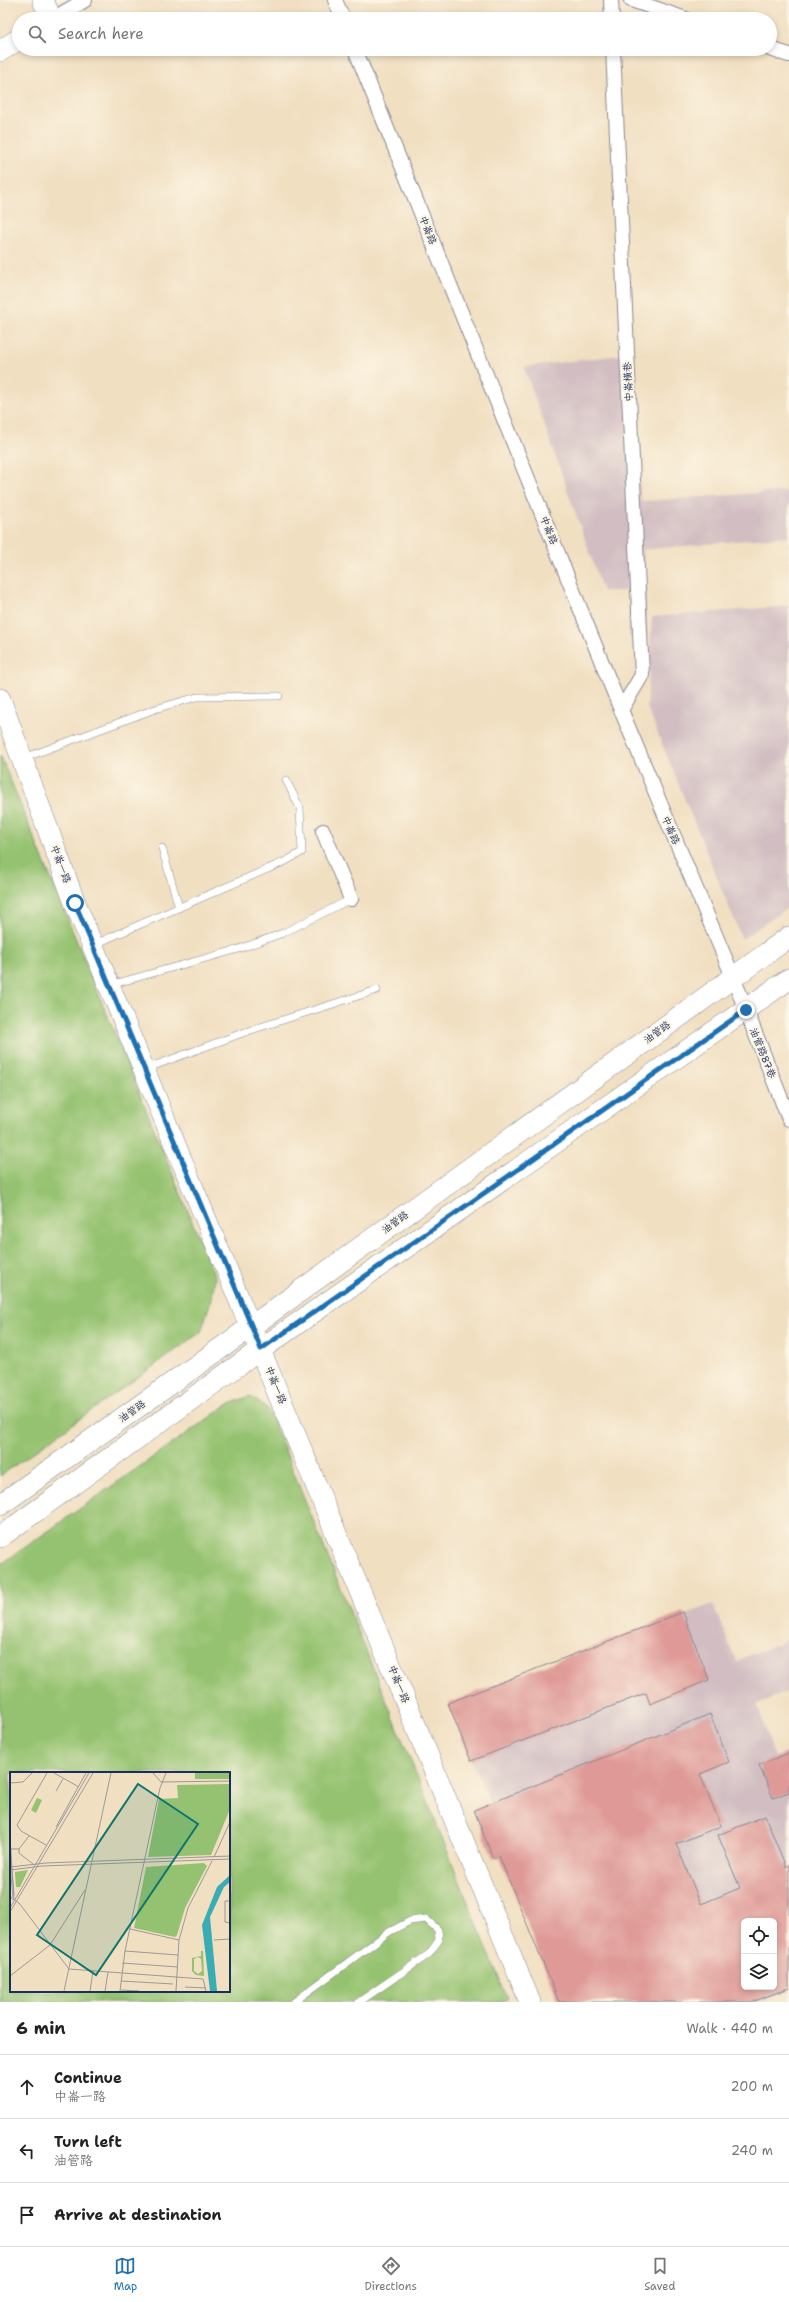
<!DOCTYPE html>
<html lang="en">
<head>
<meta charset="utf-8">
<style>
	body { margin:0; font-family:"Shantell Sans","LXGW WenKai TC",sans-serif; background:#f2f2f2; color:#222 }
	.controls { position:absolute; right:12px; bottom:12px; display:grid; overflow:hidden; border-radius:6px; box-shadow:0 2px 6px #0003 }
	.controls button { width:36px; height:36px; display:grid; place-items:center; padding:0; border:0; border-bottom:1px solid #e0e0e0; background:#fff; color:#222; font:20px sans-serif }
	.stop { position:absolute; width:12px; height:12px; margin:-9px; border:3px solid #1f6fb2; border-radius:50%; background:#fff }
	.stop.end { background:#1f6fb2; border-color:#fff; box-shadow:0 1px 4px #0008 }
	.list { margin:0; padding:0; list-style:none }
	h2 { display:flex; justify-content:space-between; align-items:center; height:52px; margin:0; padding:0 16px; font-size:17px }
	h2 small { font-size:13px; font-weight:400; color:#767676 }
	.list li { display:grid; grid-template-columns:26px 1fr auto; gap:12px; align-items:center; box-sizing:border-box; height:64px; padding:0 16px; border-top:1px solid #e0e0e0 }
	.list b { display:block; font-size:15px; white-space:nowrap }
	.list p { margin:0; font-size:13px; white-space:nowrap; color:#767676 }
	.list em { font-size:13px; font-style:normal; color:#767676 }
	.icon { flex:none; width:22px; height:22px; fill:none; stroke:currentColor; stroke-width:2; stroke-linecap:round; stroke-linejoin:round }
	.map { position:relative; flex:none; width:789px; height:2002px; overflow:hidden }
	.search { position:absolute; background:#fff; box-shadow:0 2px 6px #0003; left:12px; right:12px; top:12px; height:44px; display:flex; align-items:center; gap:10px; box-sizing:border-box; padding:0 14px; border-radius:22px; color:#767676; font-size:15px }
	.sheet { height:244px; background:#fff }
	nav { display:flex; justify-content:space-around; align-items:center; box-sizing:border-box; height:56px; border-top:1px solid #e0e0e0; background:#fff; font-size:11px; color:#767676 }
	nav a { display:grid; justify-items:center; gap:2px }
	nav .on { color:#1f6fb2 }
	.map>svg:first-child { display:block }
</style>
</head>
<body>
<div class="map">
<svg width="789" height="2002" viewBox="0 0 789 2002">
	<rect width="100%" height="100%" fill="#fcf5e5"/>
	<filter id="ink" filterUnits="userSpaceOnUse"><feTurbulence type="fractalNoise" baseFrequency=".025" numOctaves="2"/><feDisplacementMap in="SourceGraphic" scale="8" xChannelSelector="R" yChannelSelector="G"/><feConvolveMatrix kernelMatrix="1 2 1 2 8 2 1 2 1" color-interpolation-filters="sRGB"/></filter>
	<filter id="wash" filterUnits="userSpaceOnUse"><feTurbulence type="fractalNoise" baseFrequency=".012" numOctaves="4" result="noise"/><feDisplacementMap in="SourceGraphic" scale="16" xChannelSelector="R" yChannelSelector="G"/><feGaussianBlur stdDeviation="0.9" result="paint"/><feColorMatrix in="noise" values="0 0 0 0 0 0 0 0 0 0 0 0 0 0 0 0 0 1.4 0 .05"/><feComposite in="paint" operator="in"/></filter>
	<g filter="url(#wash)">
		<rect width="100%" height="100%" fill="#f1dfc1"/>
		<path fill="#d2bec2" fill-rule="evenodd" d="M628,354l13,147 148,-10v45l-146,14 4,86 -18,1 -1,-46h-25l-79,-224z
			M789,606v301l-47,32 -95,-232 5,-90z
			M713,1604l23,57 53,-22v52l-32,13 18,53 14,-5v238l-30,12h-185l-126,-298zM744,1921h30v66h-30z"/>
		<path fill="#95c270" stroke="#587867" fill-rule="evenodd" d="M0,755l215,522 -3,20 -11,35 -201,144z
			M250,1396l18,13 239,589 -5,4h-502v-437l227,-160zM11,1773h218v218h-218z"/>
		<g id="blocks">
			<path fill="#df9a97" fill-rule="evenodd" d="M683,1612l26,68 -59,24 -4,-11 -175,68 -23,-58z
				M710,1714l19,48 -29,12 21,52 -45,18 25,60 39,-16 -22,-53 47,-19 21,51 3,-2v123l-37,14h-193l-60,-146 -6,2 -19,-48zM744,1921h30v66h-30z
				M789,1753v39l-16,6 -14,-33z"/>
		</g>
	</g>
	<g filter="url(#ink)">
		<use href="#blocks" fill-opacity="0" stroke="#868790" stroke-width="1"/>
		<g fill="none" stroke-linecap="round" stroke-linejoin="round">
			<g stroke="#868790" stroke-width="8">
				<path id="lane" d="M24,758l131,-49 42,-12 82,-1
					M162,848l17,60
					M95,944l191,-83 16,-9 -2,-44 -14,-28
					M110,985l129,-36 44,-16 68,-34
					M145,1069l103,-38 129,-41
					M294,2002l95,-70 21,-11 16,-2 12,11 1,10 -10,14 -70,48"/>
			</g>
			<g stroke="#868790" stroke-width="16">
				<path id="street" d="M335,0l8,19
					M611,0l1,19
					M631,0l55,19
					M53,19l32,-19
					M355,49l266,661 112,267 56,142
					M613,49l29,626 -21,35
					M770,49l19,6
					M323,831l28,68"/>
			</g>
			<g stroke="#868790" stroke-width="22">
				<path id="secondary" d="M43,0l8,19
					M0,51l19,-12
					M0,699l75,204 455,1099
					M0,1505l252,-179 537,-389
					M0,1537l261,-188 528,-370"/>
			</g>
			<use href="#lane" stroke="#fff" stroke-width="7"/>
			<use href="#street" stroke="#fff" stroke-width="14"/>
			<use href="#secondary" stroke="#fff" stroke-width="21"/>
		</g>
	</g>
	<g fill="none" stroke-linecap="round" stroke-linejoin="round" filter="url(#ink)">
		<path stroke="#1f6fb2" stroke-width="5" d="M75,903l186,446 485,-339"/>
	</g>
	<g text-anchor="middle" dominant-baseline="central" stroke-width="4" stroke-linejoin="round" paint-order="stroke">
		<g font-size="10" fill="#1b2f5e" stroke="#fcf5e5">
			<text transform="translate(428 230) rotate(68)">中崙路</text>
			<text transform="translate(628 382) rotate(-93)">中崙橫巷</text>
			<text transform="translate(549 530) rotate(68)">中崙路</text>
			<text transform="translate(671 830) rotate(67)">中崙路</text>
			<text transform="translate(61 864) rotate(70)">中崙一路</text>
			<text transform="translate(657 1032) rotate(-36)">油管路</text>
			<text transform="translate(763 1053) rotate(68)">油管路87巷</text>
			<text transform="translate(395 1222) rotate(-36)">油管路</text>
			<text transform="translate(276 1385) rotate(68)">中崙一路</text>
			<text transform="translate(132 1411) rotate(-35)">油管路</text>
			<text transform="translate(399 1684) rotate(68)">中崙一路</text>
		</g>
	</g>
	<g transform="translate(10 1772)">
		<rect width="220" height="220" fill="#f1dfc1"/>
		<path d="M185,1h35v6h-35zM220,12v25l-19,46 -63,2 11,-58 19,-1 -1,-13zM27,26l5,2 -6,13 -5,-3zM194,91l3,3 -22,42 -8,27 -2,2 -41,-9 12,-61zM18,98l-8,17h-4l-1,-15zM191,179h2l1,25 -8,-1 -4,-4v-13l9,-2zM188,185l3,2 1,12 -4,3 -4,-3v-12z" fill="#95c270" fill-rule="evenodd"/>
		<path d="M220,103v7l-6,5 -14,30 7,74h-7l-8,-66 15,-38z" fill="#3aacb3"/>
		<path fill="none" stroke="#9b9999" stroke-width="1" d="M44,1l25,14M143,1l8,9 69,-1M0,11l13,-1 9,-9M46,19l7,-12M46,55l30,-54M0,65l4,62M36,73l-25,-14 -4,-6 30,-52M1,77h8l10,-13M9,77v4l14,11M0,79l4,44M204,85l16,-35M0,93l3,33M0,95l36,-4 184,-7M0,98l32,-4 188,-7M0,121l1,5 8,5 50,66 134,10 3,12M220,129h-5v21l5,1M0,136l79,-135M0,140l83,-139M120,157l49,11M204,168l16,-1M115,179l53,4M112,191l56,4M0,204l40,-31 35,-55M111,209l52,3M175,215l21,1M111,218l18,1M54,219l47,-218M80,219l3,-20M95,219l3,-19M110,219l5,-40 35,-163 6,-15M166,219l3,-51 9,-32 24,-47"/>
		<path fill="#0f766e" fill-opacity="0.15" stroke="#0f766e" stroke-width="2" d="M128,12l60,40 -102,151 -59,-40z"/>
		<rect width="220" height="220" fill="none" stroke="#1b2f5e" stroke-width="2"/>
	</g>
</svg>
<div class="controls">
<button><svg class="icon" aria-label="locate" viewBox="0 0 24 24"><circle cx="12" cy="12" r="6"/><path d="M12 2v4M12 18v4M2 12h4M18 12h4"/></svg></button>
<button><svg class="icon" aria-label="layers" viewBox="0 0 24 24"><path d="M12 4l9 5-9 5-9-5zM3 14l9 5 9-5"/></svg></button>
</div>
<div class="stop" style="left:75px;top:903px"></div>
<div class="stop end" style="left:746px;top:1010px"></div>
<div class="search"><svg class="icon" aria-label="search" viewBox="0 0 24 24"><circle cx="10" cy="10" r="6"/><path d="M15 15l6 6"/></svg>Search here</div>
</div>
<section class="sheet">
<h2>6 min<small>Walk · 440 m</small></h2>
<ul class="list">
<li><svg class="icon" aria-label="ahead" viewBox="0 0 24 24"><path d="M12 20V5M6 11l6-6 6 6"/></svg><div><b>Continue</b><p>中崙一路</p></div><em>200 m</em></li>
<li><svg class="icon" aria-label="left" viewBox="0 0 24 24"><path d="M17 20v-9H6M10 6l-5 5 5 5"/></svg><div><b>Turn left</b><p>油管路</p></div><em>240 m</em></li>
<li><svg class="icon" aria-label="arrive" viewBox="0 0 24 24"><path d="M6 21V4h12l-3 4 3 4H6"/></svg><div><b>Arrive at destination</b></div></li>
</ul>
</section>
<nav>
<a class="on"><svg class="icon" aria-label="map" viewBox="0 0 24 24"><path d="M3 6l6-2 6 2 6-2v14l-6 2-6-2-6 2zM9 4v14M15 6v14"/></svg>Map</a>
<a><svg class="icon" aria-label="directions" viewBox="0 0 24 24"><path d="M12 3l9 9-9 9-9-9zM9 14v-3h6M13 9l2 2-2 2"/></svg>Directions</a>
<a><svg class="icon" aria-label="saved" viewBox="0 0 24 24"><path d="M7 4h10v16l-5-4-5 4z"/></svg>Saved</a>
</nav>
</body>
</html>
